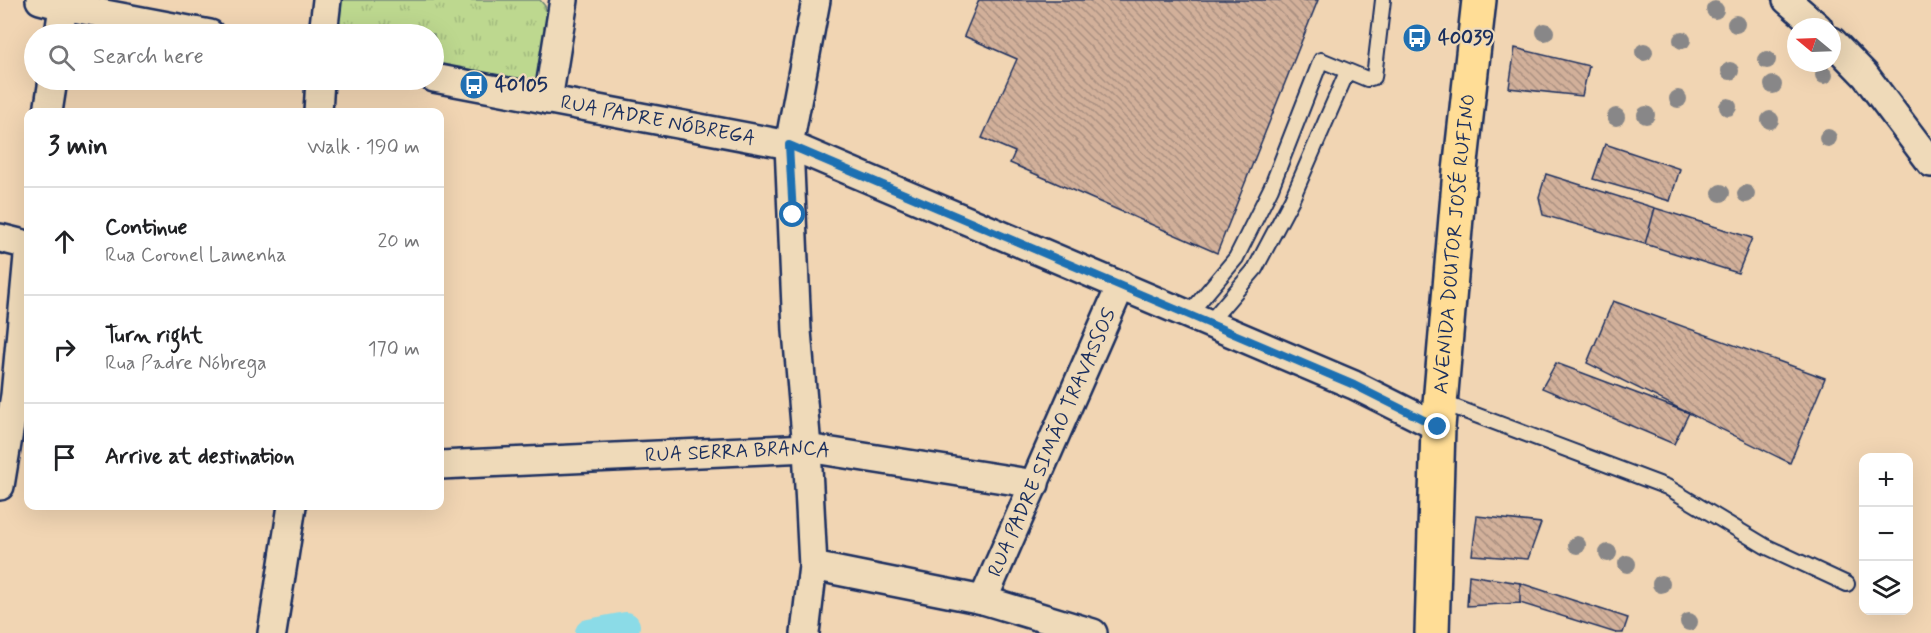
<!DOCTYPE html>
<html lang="en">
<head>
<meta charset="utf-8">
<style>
	body { margin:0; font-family:Mynerve,sans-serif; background:#f2f2f2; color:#202124 }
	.controls { position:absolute; right:18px; bottom:18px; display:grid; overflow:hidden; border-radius:12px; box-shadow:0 6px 24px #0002 }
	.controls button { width:54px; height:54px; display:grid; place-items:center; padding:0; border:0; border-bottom:2px solid #e0e0e0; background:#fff; color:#202124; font:30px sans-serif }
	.compass { position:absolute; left:1787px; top:18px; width:54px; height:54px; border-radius:50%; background:#fff; box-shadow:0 6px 24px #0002; rotate:289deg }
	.stop { position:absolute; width:18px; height:18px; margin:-14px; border:4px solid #1f6fb2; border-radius:50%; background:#fff }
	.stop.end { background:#1f6fb2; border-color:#fff; box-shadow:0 2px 6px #0008 }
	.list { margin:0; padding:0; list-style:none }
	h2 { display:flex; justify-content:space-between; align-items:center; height:78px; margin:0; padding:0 24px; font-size:26px }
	h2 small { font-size:20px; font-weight:400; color:#757577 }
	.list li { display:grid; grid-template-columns:39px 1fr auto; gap:18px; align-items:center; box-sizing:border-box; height:108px; padding:0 24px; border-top:2px solid #e0e0e0 }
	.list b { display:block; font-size:22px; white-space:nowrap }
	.list p { margin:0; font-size:20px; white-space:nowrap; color:#757577 }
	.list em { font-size:20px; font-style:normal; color:#757577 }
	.icon { flex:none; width:33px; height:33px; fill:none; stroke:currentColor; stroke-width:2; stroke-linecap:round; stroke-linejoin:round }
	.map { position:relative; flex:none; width:1931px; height:633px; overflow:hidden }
	.search { position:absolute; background:#fff; box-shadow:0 6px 24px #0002; left:24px; top:24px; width:420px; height:66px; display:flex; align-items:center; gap:15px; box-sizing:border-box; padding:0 21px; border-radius:33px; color:#757577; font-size:22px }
	.panel { position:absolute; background:#fff; box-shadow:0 6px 24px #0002; left:24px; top:108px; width:420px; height:402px; border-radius:12px }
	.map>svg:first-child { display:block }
</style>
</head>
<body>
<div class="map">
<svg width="1931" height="633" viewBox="0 0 1931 633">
	<defs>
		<pattern id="grass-tufts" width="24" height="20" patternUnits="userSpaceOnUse" patternTransform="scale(1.5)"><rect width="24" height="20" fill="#bdd88f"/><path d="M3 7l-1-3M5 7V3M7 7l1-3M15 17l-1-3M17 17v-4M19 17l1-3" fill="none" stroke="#a2ba7e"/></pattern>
		<pattern id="building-back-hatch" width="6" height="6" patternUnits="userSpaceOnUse" patternTransform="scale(1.5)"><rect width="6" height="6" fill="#d2b09a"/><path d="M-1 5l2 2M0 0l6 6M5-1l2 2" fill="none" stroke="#aa9081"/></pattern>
	</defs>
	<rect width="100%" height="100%" fill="#f1d5b3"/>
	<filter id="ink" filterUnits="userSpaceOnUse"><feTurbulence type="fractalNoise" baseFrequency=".0167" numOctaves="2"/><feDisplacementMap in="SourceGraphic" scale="12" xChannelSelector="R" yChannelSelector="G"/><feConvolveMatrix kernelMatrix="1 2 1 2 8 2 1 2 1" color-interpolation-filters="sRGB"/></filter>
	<g filter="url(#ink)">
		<path fill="url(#grass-tufts)" stroke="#6c8476" stroke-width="1.5" d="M334,0h206l5,6 3,11 -11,61 -3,5 -100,-7v-42h-105z"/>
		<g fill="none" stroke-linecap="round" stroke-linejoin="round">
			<path stroke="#8bdbe7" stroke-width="28" d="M589,633l37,-7"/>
		</g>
		<path fill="url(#building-back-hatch)" stroke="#1b2f5e" stroke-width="1.5" d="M979,0h339l-101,253 -207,-90 5,-11 -33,-14 35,-79 -53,-23z
			M1515,48l74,18 -7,30 -73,-8z
			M1605,144l75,25 -10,32 -77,-22z
			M1546,174l109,34 -10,36 -102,-29 -4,-18z
			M1655,208l97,30 -14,35 -93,-29z
			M1613,301l212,77 -35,85 -203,-100z
			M1556,363l133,50 -15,31 -132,-56z
			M1477,516l64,7 -13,36 -56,-4z
			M1469,575l51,8v20l-53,3z
			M1520,583l108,35 -5,15h-7l-96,-30z"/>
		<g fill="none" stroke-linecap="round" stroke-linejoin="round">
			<g stroke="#1b2f5e" stroke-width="18">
				<path id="service" d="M1189,314l47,-56 35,-70 50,-128 46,19 7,-2 9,-77
					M1209,323l46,-54 37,-70 55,-127
					M1441,402l226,85 98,59 82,38"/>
			</g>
			<g stroke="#1b2f5e" stroke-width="32">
				<g id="minor">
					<path d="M40,0l23,6 147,28"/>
					<path d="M1787,0l31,27"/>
					<path d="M59,34l5,-34"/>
					<path d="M323,34l4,-34"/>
					<path d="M1832,41l33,34 66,88"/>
					<path id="s1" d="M434,78l355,67 565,240 84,42"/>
					<path d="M548,100l16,-100"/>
					<path d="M48,112l5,-32"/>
					<path d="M318,112l2,-32"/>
					<path d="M0,238l28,7"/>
					<path id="s2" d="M440,465l367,-17 228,36"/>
					<path d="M0,486l15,-91 13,-139"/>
					<path d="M813,566l170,34 110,33"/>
					<path id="s3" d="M983,600l138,-315"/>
					<path d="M272,633l20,-127"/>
					<path d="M805,633l8,-67 -6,-118 -10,-117 -8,-186 27,-145"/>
				</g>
			</g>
			<g stroke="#1b2f5e" stroke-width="38">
				<g id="primary">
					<path id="s4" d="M1432,633l6,-206 22,-256 19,-171"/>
				</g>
			</g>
			<use href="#service" stroke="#efdab9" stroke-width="14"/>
			<use href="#minor" stroke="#efdab9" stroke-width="27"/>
			<use href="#primary" stroke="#ffdd96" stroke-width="33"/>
		</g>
		<g fill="#888788">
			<circle cx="1715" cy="10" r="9"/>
			<circle cx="1736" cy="24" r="9"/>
			<circle cx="1545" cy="32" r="9"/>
			<circle cx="1682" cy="40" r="9"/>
			<circle cx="1644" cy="52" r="9"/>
			<circle cx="1767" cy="60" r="9"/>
			<circle cx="1730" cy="71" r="9"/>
			<circle cx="1824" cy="75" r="9"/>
			<circle cx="1773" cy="85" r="9"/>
			<circle cx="1678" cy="99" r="9"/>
			<circle cx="1728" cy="107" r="9"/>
			<circle cx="1646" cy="115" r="9"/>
			<circle cx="1616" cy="117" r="9"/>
			<circle cx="1770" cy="120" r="9"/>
			<circle cx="1828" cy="138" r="9"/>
			<circle cx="1721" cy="193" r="9"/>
			<circle cx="1746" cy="194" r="9"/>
			<circle cx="1577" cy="545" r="9"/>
			<circle cx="1608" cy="553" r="9"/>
			<circle cx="1627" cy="564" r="9"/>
			<circle cx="1661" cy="584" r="9"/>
			<circle cx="1689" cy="622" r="9"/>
		</g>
	</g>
	<g fill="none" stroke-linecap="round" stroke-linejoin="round" filter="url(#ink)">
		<path stroke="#1f6fb2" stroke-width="8" d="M793,215l-4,-70 565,240 84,42"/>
	</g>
	<defs>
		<g id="bus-disc" transform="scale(1.5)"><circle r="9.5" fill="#1f6fb2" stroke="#efdab9"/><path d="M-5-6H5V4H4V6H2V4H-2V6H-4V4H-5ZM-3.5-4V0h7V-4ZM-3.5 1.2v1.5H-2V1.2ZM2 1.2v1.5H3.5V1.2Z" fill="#fff"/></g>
	</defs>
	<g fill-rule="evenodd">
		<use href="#bus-disc" x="1417" y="38"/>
		<use href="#bus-disc" x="474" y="85"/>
	</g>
	<g text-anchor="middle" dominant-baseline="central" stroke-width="4.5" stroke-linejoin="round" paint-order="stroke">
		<g font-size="20" font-weight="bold" fill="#1b2f5e" stroke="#efdab9" text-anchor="start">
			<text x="1438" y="38">40039</text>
			<text x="495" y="85">40105</text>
		</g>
		<g font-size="20" fill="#1b2f5e" stroke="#efdab9">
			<text stroke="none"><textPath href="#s1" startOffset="228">RUA PADRE NÓBREGA</textPath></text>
			<text stroke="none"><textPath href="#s4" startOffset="390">AVENIDA DOUTOR JOSÉ RUFINO</textPath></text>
			<text stroke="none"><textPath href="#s3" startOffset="172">RUA PADRE SIMÃO TRAVASSOS</textPath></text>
			<text stroke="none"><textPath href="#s2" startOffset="298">RUA SERRA BRANCA</textPath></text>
		</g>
	</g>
</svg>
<div class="controls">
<button>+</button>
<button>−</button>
<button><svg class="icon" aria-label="layers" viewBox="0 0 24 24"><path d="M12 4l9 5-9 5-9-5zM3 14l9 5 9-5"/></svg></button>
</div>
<svg class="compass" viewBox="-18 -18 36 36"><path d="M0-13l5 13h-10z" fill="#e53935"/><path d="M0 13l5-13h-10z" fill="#757577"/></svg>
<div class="stop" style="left:793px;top:215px"></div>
<div class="stop end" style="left:1438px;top:427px"></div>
<div class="search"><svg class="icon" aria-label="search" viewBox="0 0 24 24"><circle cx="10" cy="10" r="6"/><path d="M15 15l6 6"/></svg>Search here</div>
<section class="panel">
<h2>3 min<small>Walk · 190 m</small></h2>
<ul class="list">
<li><svg class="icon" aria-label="ahead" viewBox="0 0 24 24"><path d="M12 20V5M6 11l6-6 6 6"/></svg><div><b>Continue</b><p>Rua Coronel Lamenha</p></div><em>20 m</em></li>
<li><svg class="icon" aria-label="right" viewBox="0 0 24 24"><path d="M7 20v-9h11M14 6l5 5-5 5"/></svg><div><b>Turn right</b><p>Rua Padre Nóbrega</p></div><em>170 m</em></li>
<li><svg class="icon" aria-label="arrive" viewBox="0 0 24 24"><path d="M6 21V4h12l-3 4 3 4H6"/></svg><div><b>Arrive at destination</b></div></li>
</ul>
</section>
</div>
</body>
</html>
